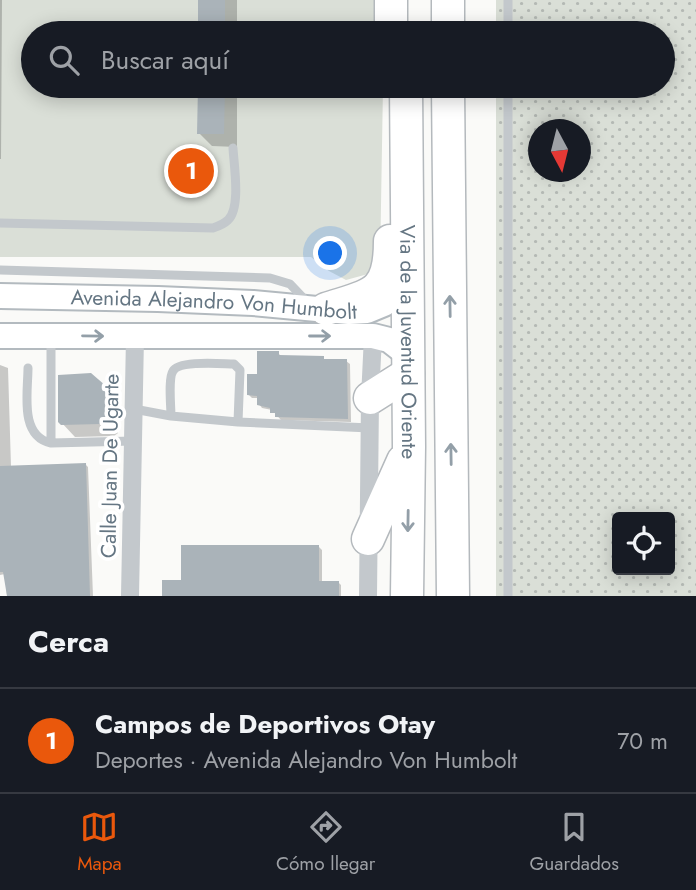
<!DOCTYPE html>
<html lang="es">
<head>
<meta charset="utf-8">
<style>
	body { margin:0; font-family:Jost,sans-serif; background:#20242c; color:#f1f3f6 }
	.controls { position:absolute; right:21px; bottom:21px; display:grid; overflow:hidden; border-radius:7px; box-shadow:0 4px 18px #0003 }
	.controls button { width:63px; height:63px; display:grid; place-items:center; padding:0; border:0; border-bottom:2px solid #363941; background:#171b24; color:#f1f3f6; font:35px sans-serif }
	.compass { position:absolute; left:528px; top:119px; width:63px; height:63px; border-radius:50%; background:#171b24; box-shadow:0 4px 18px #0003; rotate:173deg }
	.you { position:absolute; left:331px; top:254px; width:24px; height:24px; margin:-18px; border:5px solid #fff; border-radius:50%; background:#1a73e8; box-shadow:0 0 0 10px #1a73e833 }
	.badge { display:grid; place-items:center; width:46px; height:46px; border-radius:50%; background:#ea580c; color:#fff; font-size:23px; font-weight:700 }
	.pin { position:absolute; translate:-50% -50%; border:4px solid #fff; box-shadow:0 2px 7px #0006 }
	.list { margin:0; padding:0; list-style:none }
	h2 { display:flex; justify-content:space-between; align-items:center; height:91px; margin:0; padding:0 28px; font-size:30px }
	h2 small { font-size:23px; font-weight:400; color:#9ea1a6 }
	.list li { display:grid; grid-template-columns:46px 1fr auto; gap:21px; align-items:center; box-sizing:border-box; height:105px; padding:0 28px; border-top:2px solid #363941 }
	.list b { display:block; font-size:26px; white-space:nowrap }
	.list p { margin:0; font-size:23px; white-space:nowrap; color:#9ea1a6 }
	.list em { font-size:23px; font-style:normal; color:#9ea1a6 }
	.icon { flex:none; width:38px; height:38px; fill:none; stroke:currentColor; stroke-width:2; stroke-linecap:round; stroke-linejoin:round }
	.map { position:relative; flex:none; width:696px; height:596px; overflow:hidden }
	.search { position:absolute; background:#171b24; box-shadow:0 4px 18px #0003; left:21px; right:21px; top:21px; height:77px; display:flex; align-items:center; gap:18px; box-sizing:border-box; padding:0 24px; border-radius:38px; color:#9ea1a6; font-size:26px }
	.sheet { height:196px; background:#171b24 }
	nav { display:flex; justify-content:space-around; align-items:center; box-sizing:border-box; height:98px; border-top:2px solid #363941; background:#171b24; font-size:19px; color:#9ea1a6 }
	nav a { display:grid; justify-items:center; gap:4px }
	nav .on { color:#ea580c }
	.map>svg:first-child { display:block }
</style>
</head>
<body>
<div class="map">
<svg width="696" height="596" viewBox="0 0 696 596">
	<defs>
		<pattern id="grass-dots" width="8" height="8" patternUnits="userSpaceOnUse" patternTransform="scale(1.75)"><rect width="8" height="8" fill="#dadfd7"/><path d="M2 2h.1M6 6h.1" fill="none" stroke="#b4b9b4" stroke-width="1.8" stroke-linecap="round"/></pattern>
	</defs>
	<rect width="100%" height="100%" fill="#fafaf8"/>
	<path fill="url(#grass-dots)" fill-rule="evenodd" d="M496,0h200v596h-200v-510h167v-53h-167zM538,130h42v42h-42zM617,517h53v53h-53z"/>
	<path fill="#dadfd7" d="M0,0h384l-1,33h-350v53h350l-3,180 -12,8 -22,6 -17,-9 -18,-14h-311z"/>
	<path fill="#0003" d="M0,0h2l-1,159h-1z
		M200,0h37v33h-37z
		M199,86h38v61l-25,-1 -13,-13z
		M278,353l4,4 41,1 3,3h20l4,3 1,58 -70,-2 -9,-10 -10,-2 -3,-4v-6h-7l-3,-3 10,-19z
		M0,365l8,3 3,99 74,-3 3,3 5,129h-86l-2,-22 -5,1z
		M104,387l14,13v33l-4,3 -39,1 -15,-16z
		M319,547l3,3v33l16,-1 3,3v11h-178l20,-14z"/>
	<path fill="#aab3b9" d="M198,0h27v33h-27z
		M198,86h27l-1,48h-27z
		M257,351h22v4l45,1v3h23l1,60 -73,-2v-4h-5v-5l-13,-3v-9l-10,-1v-21h10z
		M91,373l15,13v33l-6,5 -39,1 -3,-3v-47z
		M86,463l4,133h-83l-4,-24h-3v-106z
		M181,545h138v36h20v15h-177v-16h19z"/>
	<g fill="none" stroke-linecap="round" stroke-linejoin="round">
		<g stroke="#b3babf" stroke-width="28">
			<g id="secondary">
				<path id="s1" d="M0,296l158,3 95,4 96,9 18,-1 17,-7 12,-10 11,-23"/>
				<path d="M0,336h373l16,4 18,14"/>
			</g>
		</g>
		<g stroke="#b4b9bd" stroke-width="35">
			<g id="highway">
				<path d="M391,33v-33"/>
				<path d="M448,33v-33"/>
				<path id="s2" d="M406,86l3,361 -2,149"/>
				<path d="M448,86l5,510"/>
				<path d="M326,309c46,-15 64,-14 64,-68"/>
				<path d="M370,398l38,-24"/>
				<path d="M368,539l35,-78"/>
			</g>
		</g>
		<path stroke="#c3c8cc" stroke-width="9" d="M508,0v33
			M508,86v510
			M0,223l213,5c6,-2 11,-4 15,-8 13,-12 6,-54 5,-72
			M0,270l270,8 20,6 19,20
			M51,338v105l82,-2
			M28,368c0,24 -9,68 23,75
			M134,409l37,7 67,6 132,6
			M171,416c0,-9 -3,-38 2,-45 6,-11 49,-7 61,-7l6,6 -2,52"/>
		<path stroke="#c3c8cc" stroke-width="18" d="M130,596l5,-259
			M368,596l2,-198 3,-62"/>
		<use href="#secondary" stroke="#fff" stroke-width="24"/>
		<use href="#highway" stroke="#fff" stroke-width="32"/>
	</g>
	<defs><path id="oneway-shaft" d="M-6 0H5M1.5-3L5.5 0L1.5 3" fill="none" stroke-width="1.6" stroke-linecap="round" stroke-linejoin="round" transform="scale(1.75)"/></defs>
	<g stroke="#939fa8">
		<use href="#oneway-shaft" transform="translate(450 306) rotate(-91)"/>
		<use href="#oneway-shaft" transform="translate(93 336) rotate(1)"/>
		<use href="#oneway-shaft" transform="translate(320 336)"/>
		<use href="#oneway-shaft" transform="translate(451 454) rotate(-91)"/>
		<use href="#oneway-shaft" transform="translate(408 521) rotate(91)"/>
	</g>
	<g text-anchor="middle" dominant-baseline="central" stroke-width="7" stroke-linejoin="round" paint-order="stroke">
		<g font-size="21" fill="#657683" stroke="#fff">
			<text stroke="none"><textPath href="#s1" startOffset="214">Avenida Alejandro Von Humbolt</textPath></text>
			<text stroke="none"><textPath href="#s2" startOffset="256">Via de la Juventud Oriente</textPath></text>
			<text transform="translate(110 466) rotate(-89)">Calle Juan De Ugarte</text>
		</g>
	</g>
</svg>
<div class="controls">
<button><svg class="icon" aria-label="locate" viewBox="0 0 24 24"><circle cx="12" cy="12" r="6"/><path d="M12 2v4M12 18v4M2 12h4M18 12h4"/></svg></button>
</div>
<svg class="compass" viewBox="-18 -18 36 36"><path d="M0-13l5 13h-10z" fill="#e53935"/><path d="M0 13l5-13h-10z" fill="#9ea1a6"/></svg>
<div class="you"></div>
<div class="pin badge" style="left:191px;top:171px">1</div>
<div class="search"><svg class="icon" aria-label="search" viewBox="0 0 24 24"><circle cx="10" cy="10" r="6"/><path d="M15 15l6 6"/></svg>Buscar aquí</div>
</div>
<section class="sheet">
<h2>Cerca<small></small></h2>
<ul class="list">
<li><span class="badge">1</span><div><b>Campos de Deportivos Otay</b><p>Deportes · Avenida Alejandro Von Humbolt</p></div><em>70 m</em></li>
</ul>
</section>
<nav>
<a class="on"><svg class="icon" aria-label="map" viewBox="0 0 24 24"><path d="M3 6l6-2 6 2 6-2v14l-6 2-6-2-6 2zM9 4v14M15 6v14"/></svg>Mapa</a>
<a><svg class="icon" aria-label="directions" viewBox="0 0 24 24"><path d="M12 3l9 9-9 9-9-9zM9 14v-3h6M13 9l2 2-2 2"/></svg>Cómo llegar</a>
<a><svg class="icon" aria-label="saved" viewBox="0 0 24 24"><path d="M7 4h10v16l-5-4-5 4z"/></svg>Guardados</a>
</nav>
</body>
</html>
